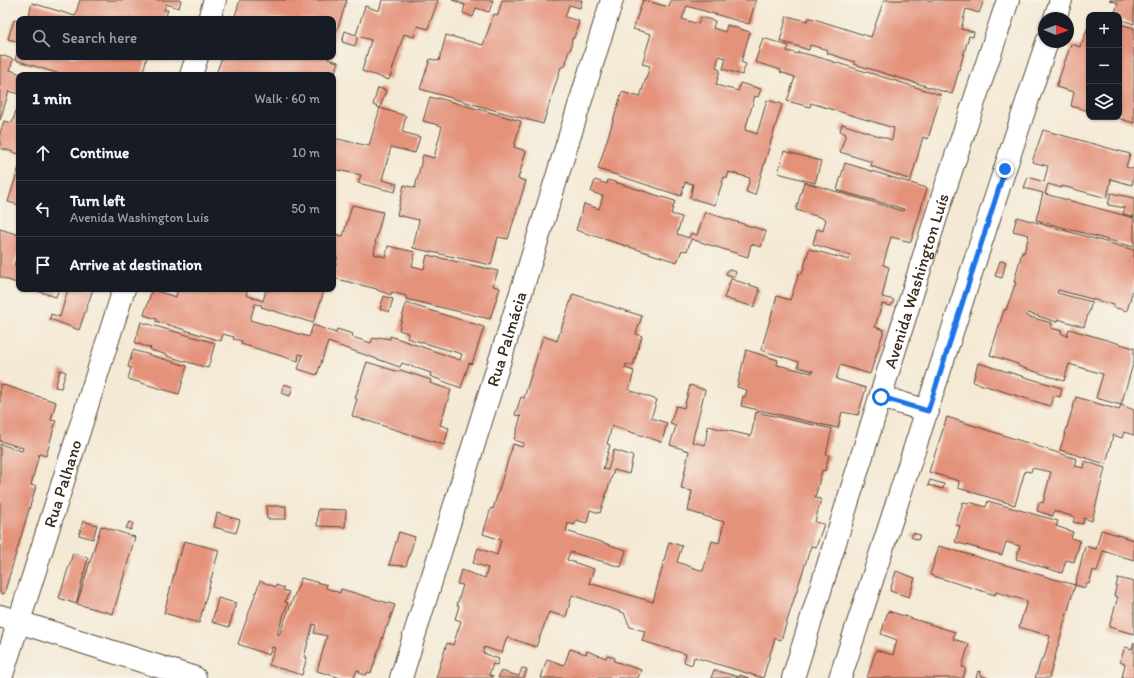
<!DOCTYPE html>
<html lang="en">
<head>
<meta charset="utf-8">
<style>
	body { margin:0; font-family:Itim,sans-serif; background:#20242c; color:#f1f3f6 }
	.controls { position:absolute; right:12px; top:12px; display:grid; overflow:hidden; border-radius:8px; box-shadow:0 1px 3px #0004 }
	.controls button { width:36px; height:36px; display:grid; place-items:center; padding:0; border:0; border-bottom:1px solid #363941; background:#171b24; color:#f1f3f6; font:20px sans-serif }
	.compass { position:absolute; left:1038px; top:12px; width:36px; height:36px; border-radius:50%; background:#171b24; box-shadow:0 1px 3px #0004; rotate:91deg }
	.stop { position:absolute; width:12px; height:12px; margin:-9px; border:3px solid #1a73e8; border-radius:50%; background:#fff }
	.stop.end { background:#1a73e8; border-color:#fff; box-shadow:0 1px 4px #0008 }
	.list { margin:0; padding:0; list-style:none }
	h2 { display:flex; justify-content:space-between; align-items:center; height:52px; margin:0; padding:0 16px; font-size:17px }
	h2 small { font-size:13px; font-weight:400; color:#9ea1a6 }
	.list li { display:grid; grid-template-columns:26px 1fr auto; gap:12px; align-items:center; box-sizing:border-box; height:56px; padding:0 16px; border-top:1px solid #363941 }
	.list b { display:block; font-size:15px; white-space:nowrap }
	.list p { margin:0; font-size:13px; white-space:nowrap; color:#9ea1a6 }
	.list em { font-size:13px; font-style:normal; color:#9ea1a6 }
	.icon { flex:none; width:22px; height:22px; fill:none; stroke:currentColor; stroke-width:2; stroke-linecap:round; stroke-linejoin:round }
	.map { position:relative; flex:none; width:1134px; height:678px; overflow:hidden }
	.search { position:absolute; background:#171b24; box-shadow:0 1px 3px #0004; left:16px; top:16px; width:320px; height:44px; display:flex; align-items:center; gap:10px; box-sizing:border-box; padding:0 14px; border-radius:8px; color:#9ea1a6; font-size:15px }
	.panel { position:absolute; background:#171b24; box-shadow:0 1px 3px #0004; left:16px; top:72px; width:320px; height:220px; border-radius:8px }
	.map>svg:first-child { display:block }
</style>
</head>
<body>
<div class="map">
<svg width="1134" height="678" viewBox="0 0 1134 678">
	<rect width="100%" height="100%" fill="#f7f3e8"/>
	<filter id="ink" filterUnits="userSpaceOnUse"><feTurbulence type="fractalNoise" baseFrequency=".025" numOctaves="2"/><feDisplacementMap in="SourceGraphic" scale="8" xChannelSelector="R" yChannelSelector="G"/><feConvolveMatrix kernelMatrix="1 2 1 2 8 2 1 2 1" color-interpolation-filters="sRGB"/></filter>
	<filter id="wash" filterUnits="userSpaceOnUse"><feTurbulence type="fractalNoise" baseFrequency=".012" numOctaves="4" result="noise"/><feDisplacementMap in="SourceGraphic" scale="16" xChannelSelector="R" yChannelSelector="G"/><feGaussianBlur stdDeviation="0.9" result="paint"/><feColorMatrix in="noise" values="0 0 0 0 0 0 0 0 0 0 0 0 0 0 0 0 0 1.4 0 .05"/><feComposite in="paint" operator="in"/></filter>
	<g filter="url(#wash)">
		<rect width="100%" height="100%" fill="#f4e9d4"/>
		<g id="blocks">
			<path fill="#e4927a" d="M80,0h101l-2,8 -13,-4 -2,6h4l-3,9h-137l4,-16 43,13z
				M240,0h107l-14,42v-23h-99z
				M382,0h56l-10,29 -11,-3 -3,11 -10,-3 -15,46 -27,-9 9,-31 -13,-4 -3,10 -13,-4 3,-11 11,4 9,-29 14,5z
				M452,0h41l-4,12 -13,-4 -3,9 -10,-4 2,-8z
				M502,0h80l-2,8 -11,-3 -4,12 14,4 -5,17h-2l-1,10 -3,5 -2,11 -1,2 -4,1 -18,57 -123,-35 10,-30 9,2 7,-26 37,10 11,-31 4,1z
				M643,0l26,7 2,-7h85l-7,24 -62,-18 -5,13 16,5 3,-7 14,4 -2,7 12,4 2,-7 23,7 -9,30 5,2 -4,11 -19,-6 3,-11 -7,-2 -3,12 4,2 -4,15 22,6 2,-8 21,6 -3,8 -3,-1 -10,34 12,4 10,-34 15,4 -27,91 -9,-3 4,-14 -21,-6 -2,6 -3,-1 -9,28 -25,-7 3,-14 -8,-2 -4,14 -83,-27 24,-77 18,5 10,-31 -8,-2 9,-30 -18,-5z
				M884,0h100l-5,13 -13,-4 -5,20 13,3 -1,5 -4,-1 -17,58 -98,-30 1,-2 -28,-9 1,-3 -18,-5 -1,5 -29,-9 7,-25 20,5 2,-3h2l60,19z
				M1109,0h25v24l-15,-5v-4h-5l4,-12z
				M14,20l5,1v21l-11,-3z
				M1089,24v87l-18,-5 3,-14 -18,-5 15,-43 9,3 1,-4h1z
				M1119,24l15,4v95l-20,-6h5z
				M763,38l26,8 -2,5 11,3v-2l20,5 123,38 -13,44 -5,-2 -12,43 -40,-14 1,-4 -32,-10 6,-18 -6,-3 2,-7 50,16 2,-12 -83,-25 -1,4 -23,-6 8,-24 -15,-5 1,-2 -26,-8z
				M19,48v9h128l-5,18h-79l-48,-15z
				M0,55l13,4 -3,11 14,5h-5v19l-10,-3 -9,29z
				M222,57h106v2l10,3 -5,16v-3h-113l-4,-1z
				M378,88l8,2 -6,18 -7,-3z
				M430,97l8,2v-1l83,23 -7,26 12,4 -8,28 8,2 -18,58 -10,-2 -7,28 -78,-17 6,-28 -22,-5 7,-30 11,3 8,-33 11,3 8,-32 -19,-5z
				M19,102v52l-19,-6v-15l4,-12 8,2z
				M380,108l26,8 -4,16 18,5 -5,16 -24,-6 -9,33 15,4 -2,8 -37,-9 3,-8 -28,-6v-31l36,8z
				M1043,130l87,24 -4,13 8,2v7l-2,9 -21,-6 -4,19 -45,-12v2l-14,-4 -3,10 89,24v29l-98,-27 7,-27 -19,-5 4,-11 16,5 4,-16 -16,-4z
				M784,151l37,10 -6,22 -37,-10z
				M845,163l82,25 -16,54 -20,-5 -8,28 6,2 -7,30 12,3 -3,6 -9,-2 -7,23 9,3 -14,44 -30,-9 -4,14 30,9 -8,27 -16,-3 -4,16h-1l-96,-22 2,-10 2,1 2,-7 -10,-3 9,-37 32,10 -1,5 35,8 1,-2 -15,-4 1,-5 -38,-12 16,-54 13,4 9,-27 3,1 7,-25 40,11 1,-5 -37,-11 4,-15 6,2 3,-12 -30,-9 8,-28 99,29 1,-2 -67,-19z
				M19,167v38l-11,-3z
				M595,180l12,4 1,-4 67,21 -4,13 11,3 -5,17 12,4 2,-5 6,2 8,-23 61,19 -5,16 -10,-3 -3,13 -57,-18 -4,12 -5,-1 -5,12 -98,-31 -3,-1 8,-26 15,5 4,-13 -12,-4z
				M1111,193l23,5v19l-11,-3 2,-6 -17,-3z
				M352,205l31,7 -8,31h1l-2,11 12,3 2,-11 27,6 -3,14 12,3 3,-14 71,16 -5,15 7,2 -10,31 -84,-20v-3l-15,-4v3l-14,-5v-1l-44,-11v-5l5,-16 -5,-1v-22l10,2z
				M1017,217l117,33v35l-7,26 -14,-4 1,-2 -56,-15 -1,3 35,9 -8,25 -26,-8 -1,3 -29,-9 -2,3 26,7 -1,5 11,3 -1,2 6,3 2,-7 65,19v13l-13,44 -25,-7 7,-24 -34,-10 -5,17 -46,-15v-2l-28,-9 14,-45h2l10,-28h-2l8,-30 2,1 5,-18 -16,-4z
				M0,229l19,6v15l-5,15 5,2v17l-19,-7z
				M1000,261l6,1 -4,16 -7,-2z
				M728,269l8,3 -2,5 -8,-3z
				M731,279l28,9 -1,3h2l-6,16 -30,-9z
				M31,289h28l-3,8z
				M68,289h25l-14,41 -29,-11 1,-5 9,3z
				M178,289h70l-2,6 17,6 3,-11 3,1v-2h56l-12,34 -52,-16 1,-2 -7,-1 -5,16 59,17 4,-12 23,8 1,-4 16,5 -1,3 19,6 2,-5 5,1 1,-2 11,2v-3l70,24 2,-6 -55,-16 1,-5 -9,-3 7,-27 78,24 -12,37 -3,-1 -8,25 -31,-12 1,-3 -29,-10 -2,4 -72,-25 -11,33 -19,-6 5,-14 -4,-1 -1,7 -57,-17 1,-3 -9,-2 1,-2 -11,-3 -2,7 -65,-20 1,-2 -13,-4 8,-25 24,7z
				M573,294l69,22 -6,18 6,2 -9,30 -7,-2 -1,4 9,3 -5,19 28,10 -6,18 16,5 -5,19 -50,-16 -5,18 3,1 -7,24 5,1 6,-20 19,6 -4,18 -15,-4 -14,43 -10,-3 -3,13 -11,-3 -2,5 -6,-2 -2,8 60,19 -5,17 -51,-15 -3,8 27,9 -5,14 64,19 16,-60 13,4 -5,16 26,9 9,-30 7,2 5,-21 -36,-11 4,-20 -11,-2 8,-38 -19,-6 6,-19 -6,-2 6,-18 8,2 6,-23 15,5 -13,52 13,3 3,-19 43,10 5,-24 76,17 -6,25 3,1 -4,16 -3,-1 -7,28 6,1 -6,23 9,2 -8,23 -5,-1 -30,94 -6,-2 -12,40 -69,-21 -2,8 -8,-3 2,-8 -44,-13 3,-10 -15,-4 -6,-14 -52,-18 -6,22 -17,-5 -13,35 -29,-10 -5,16 -18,-6 -1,6 16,6 -2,6 -4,-1 -4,11 4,1 -1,2h-56l11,-35 6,2 8,-24 -6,-2 4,-13 -2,-1 6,-20 -6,-1 4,-14 24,8 3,-10 -15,-5 5,-15 19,7 4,-15 -18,-6 8,-26 2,1 20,-65 9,3 2,-4 -10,-3 7,-24 -6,-1 6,-18 3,1 19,-62 14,5z
				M384,296l9,3 -4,13 -9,-3z
				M141,322l74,21 -7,25 -41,-12 1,-1 -18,-5 1,-2 -16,-5z
				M133,350l54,16 -8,28 -51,-15 3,-11 -3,-1z
				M367,362l32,10 1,-2 31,10 -1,3 21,7 -11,35 9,3 -5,17 -92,-29 5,-17 -2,-1z
				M978,363l84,25 -2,9 -7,-2 -3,11 -77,-24z
				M60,370l6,2 -5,16 -6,-1z
				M0,384l56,18 -5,18 5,1 -10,35 -7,-2 -8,31 5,1 -32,108 -4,-1v-149l22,7 1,-3 -23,-7z
				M284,384l9,3 -3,9 -9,-3z
				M1076,397l43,13 2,-5 13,5v25l-10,-3 -2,6 -9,-3 -7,29 -46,-14z
				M947,417l130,42 -2,7 9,2 1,-7 20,7 -13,53 -8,-3 -1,6 -10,-2 2,-5 -21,-6 -1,5 -16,-5 2,-9 4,1 8,-31 -19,-4 -1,4 -6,-1 -10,34 -57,-17 1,-7 -30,-9z
				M930,480l14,4 -1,5 -15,-4z
				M988,501l70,20 -2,5 17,6 -2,6 9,3 -6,21 -8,-2 -4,13 -46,-14 4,-13 -14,-4 -4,13 -47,-13 5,-16 -4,-1 7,-23 5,1 1,-1 17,5z
				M266,506h20v13h-19z
				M318,509l28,1 -1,17 -28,-1z
				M217,513l23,7 -4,13 -22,-6z
				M83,521l14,4 -4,14 -14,-4z
				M129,522l4,1 -2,7 -5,-2z
				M101,526l34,11 -22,77 -36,-10z
				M1101,530l33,10v20l-31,-9 -6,21 -4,-2 -4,14 -3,-1 -1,5 -10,-3 -26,93h-14l7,-20h2l6,-22 -31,-9 8,-26 -31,-9 -1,3 -65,-20 9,-29 136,39 10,-39 11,3z
				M399,532l16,5 -9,29 -17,-1z
				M913,533l7,2 -2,5 -7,-3z
				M184,541l35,9 -20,73 -35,-10 15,-58 1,1z
				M73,553l15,5 -12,46 -17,-6z
				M896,571l19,7 -6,19 -19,-6z
				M301,578l26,7 -1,3 14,5 1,-4 54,16 -8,22h-1l-15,46 -3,-1 -2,3 -7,-2 1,-2 -3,-1 -3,8h-13l-24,-7 10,-35 -13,-3 2,-8 -3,-1 -9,33h3l-5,18 -33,-10 6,-17 -3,-1 -3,8 -31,-11 22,-63 16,6v-2l8,3 -1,2 6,2 -4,10 3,1 -11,31 2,1z
				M1118,578l16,4v52l-25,-7 9,-30 -4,-1z
				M218,598l18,5 -7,24 -17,-5z
				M888,611l67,21 -2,7 16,5 -7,23 4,1 -3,10h-96l9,-28 17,5 4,-15 -16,-6z
				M1134,642v36h-12l3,-14 -5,-2 5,-15 7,2z
				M570,649l16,5 1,-3 19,7 1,-3 8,3 -1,3 27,9 -3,8h-97l6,-19 17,6z
				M522,668l5,1 -3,9h-26l3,-7 18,5z
				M714,670l25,7 1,-2 9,3h-38z
				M978,671l3,1 -1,3 8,3h-12z"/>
		</g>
	</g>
	<g filter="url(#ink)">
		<use href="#blocks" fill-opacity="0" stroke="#574739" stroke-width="1"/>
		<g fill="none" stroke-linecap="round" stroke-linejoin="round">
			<g stroke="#574739" stroke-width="24">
				<g id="minor">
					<path d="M1055,18l6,-18"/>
					<path d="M209,19l6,-19"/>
					<path d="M191,75l6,-18"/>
					<path d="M881,397l47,14"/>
					<path d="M0,616l195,62"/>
					<path id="s1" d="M1,678l123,-389"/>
					<path id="s2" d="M401,678l211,-678"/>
					<path id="s3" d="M793,678l148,-477 67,-201"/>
					<path d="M840,678c70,-212 136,-425 207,-636"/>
				</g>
			</g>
			<use href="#minor" stroke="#fff" stroke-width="22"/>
		</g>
	</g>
	<g fill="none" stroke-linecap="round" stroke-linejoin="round" filter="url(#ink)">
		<path stroke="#1a73e8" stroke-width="5" d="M881,397l47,14 77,-242"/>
	</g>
	<g text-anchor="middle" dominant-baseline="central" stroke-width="4" stroke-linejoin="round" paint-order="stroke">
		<g font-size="17" fill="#3b2a1e" stroke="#f7f3e8">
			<text stroke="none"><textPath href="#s3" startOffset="416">Avenida Washington Luís</textPath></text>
			<text stroke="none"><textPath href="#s2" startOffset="355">Rua Palmácia</textPath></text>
			<text stroke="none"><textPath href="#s1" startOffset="204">Rua Palhano</textPath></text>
		</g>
	</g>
</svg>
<div class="controls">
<button>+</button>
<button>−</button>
<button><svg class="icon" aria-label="layers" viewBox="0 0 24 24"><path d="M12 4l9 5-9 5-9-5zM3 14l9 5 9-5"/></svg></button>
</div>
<svg class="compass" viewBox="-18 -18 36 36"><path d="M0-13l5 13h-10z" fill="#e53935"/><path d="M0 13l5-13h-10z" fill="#9ea1a6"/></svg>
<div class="stop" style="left:881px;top:397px"></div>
<div class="stop end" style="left:1005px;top:169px"></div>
<div class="search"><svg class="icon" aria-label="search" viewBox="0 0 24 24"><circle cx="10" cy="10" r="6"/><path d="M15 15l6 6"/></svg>Search here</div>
<section class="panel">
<h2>1 min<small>Walk · 60 m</small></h2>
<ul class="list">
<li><svg class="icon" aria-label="ahead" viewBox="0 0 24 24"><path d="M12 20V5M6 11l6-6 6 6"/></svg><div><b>Continue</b></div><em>10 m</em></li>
<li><svg class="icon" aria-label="left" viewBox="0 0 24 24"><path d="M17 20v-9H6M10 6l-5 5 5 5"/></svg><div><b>Turn left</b><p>Avenida Washington Luís</p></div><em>50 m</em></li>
<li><svg class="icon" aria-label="arrive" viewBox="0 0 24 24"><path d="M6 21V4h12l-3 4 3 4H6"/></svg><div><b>Arrive at destination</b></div></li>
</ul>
</section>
</div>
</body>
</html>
